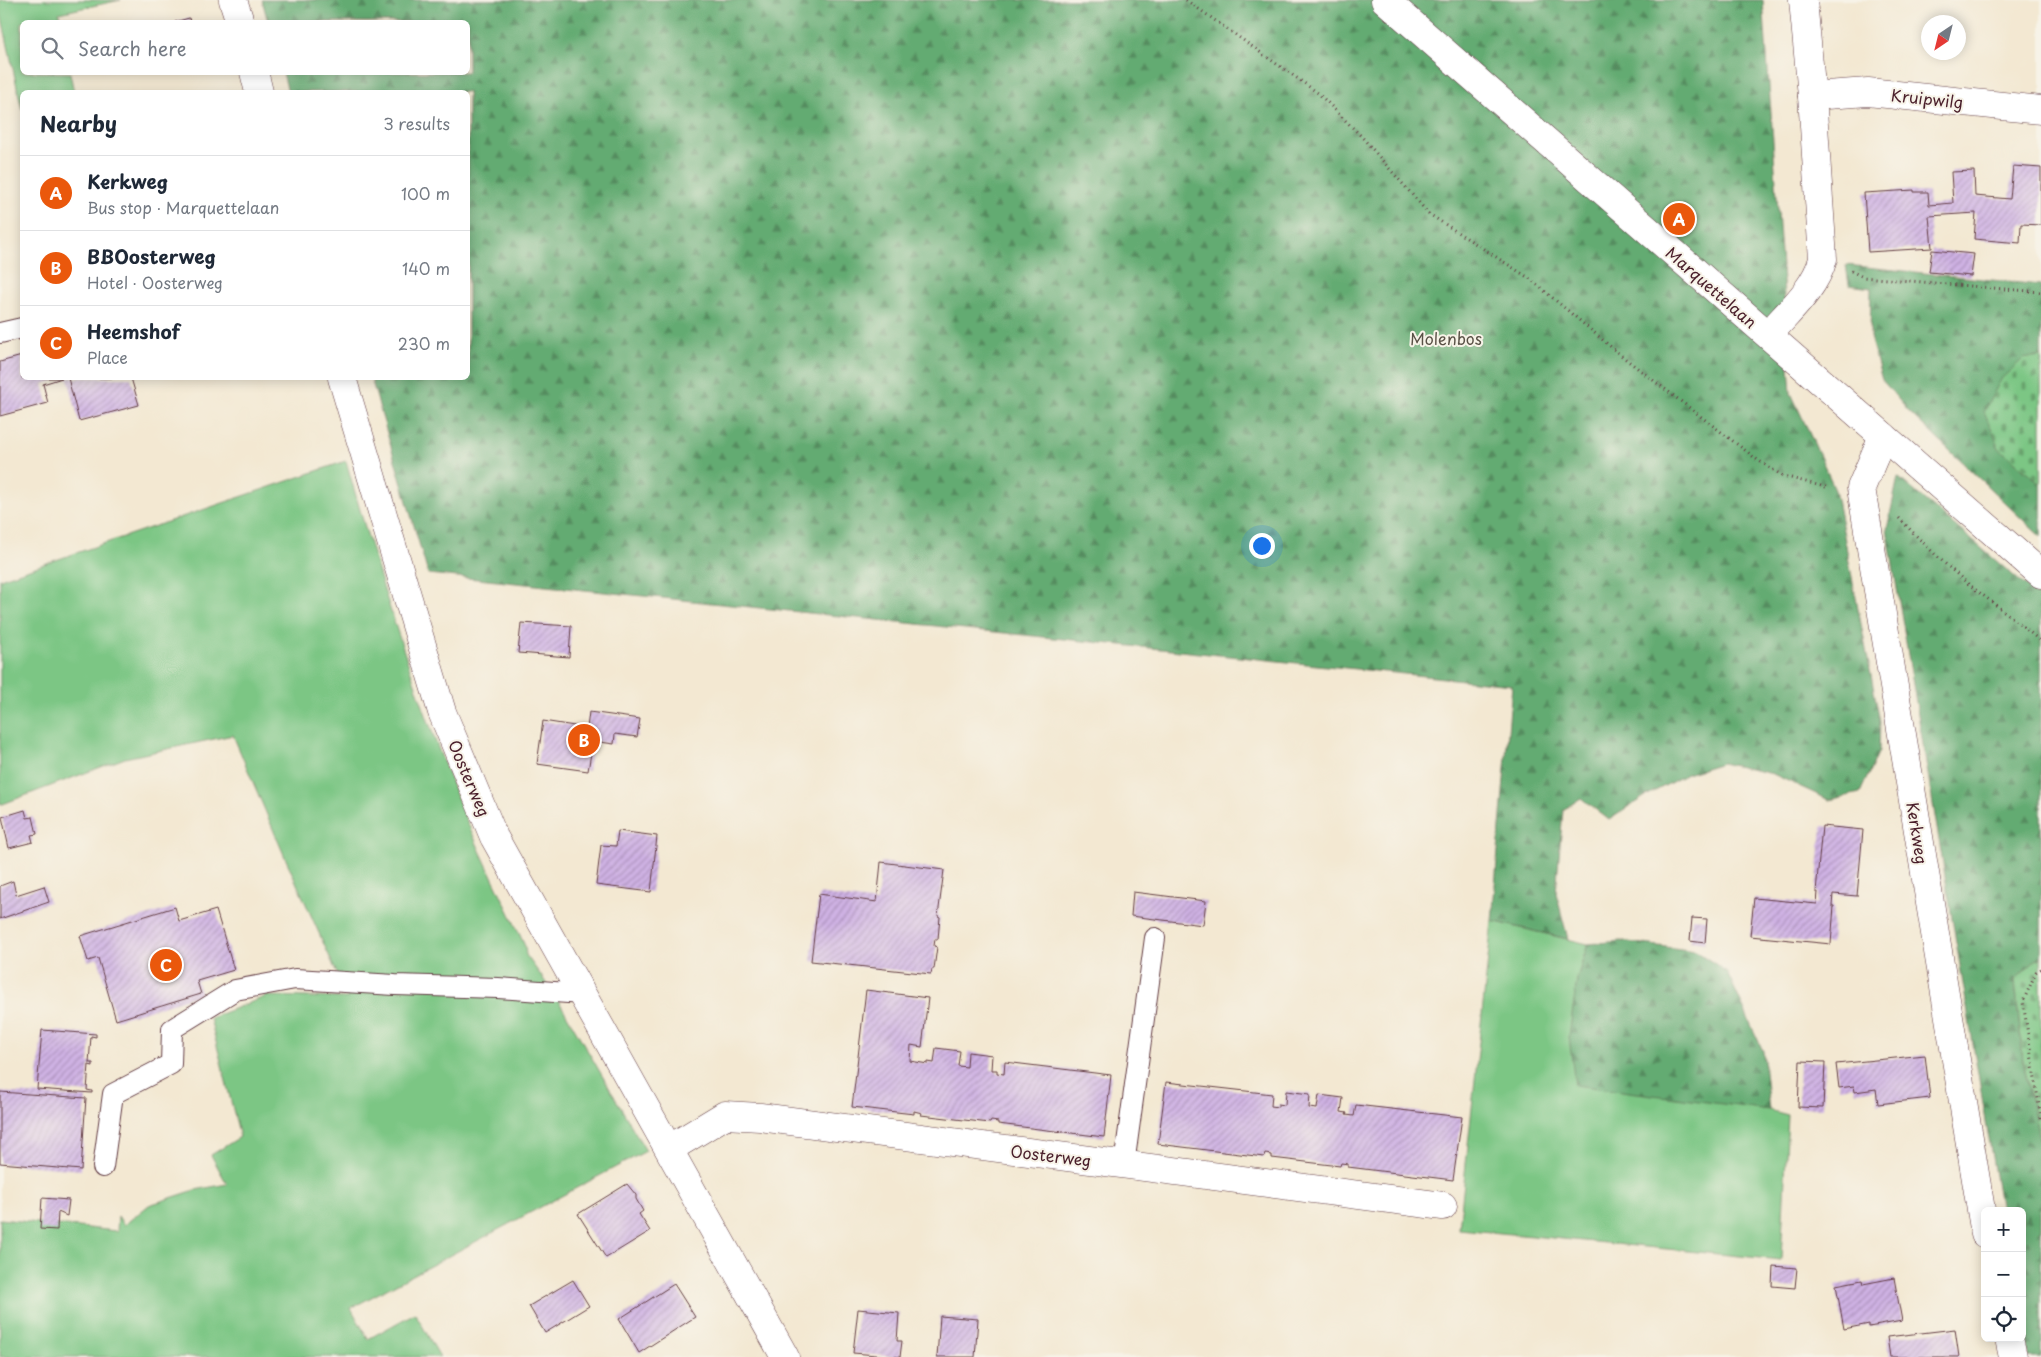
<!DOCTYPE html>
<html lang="en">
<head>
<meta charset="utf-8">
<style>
	body { margin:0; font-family:"Playpen Sans",sans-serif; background:#f2f2f3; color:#1f2937 }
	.controls { position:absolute; right:15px; bottom:15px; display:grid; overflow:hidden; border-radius:8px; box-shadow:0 2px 12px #0003 }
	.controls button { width:45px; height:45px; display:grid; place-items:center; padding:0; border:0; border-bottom:1px solid #e0e1e3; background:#fff; color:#1f2937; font:25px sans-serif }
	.compass { position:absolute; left:1921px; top:15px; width:45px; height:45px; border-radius:50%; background:#fff; box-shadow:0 2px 12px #0003; rotate:215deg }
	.you { position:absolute; left:1261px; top:545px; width:18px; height:18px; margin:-12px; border:4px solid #fff; border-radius:50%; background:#1a73e8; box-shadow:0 0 0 8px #1a73e833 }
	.badge { display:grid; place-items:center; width:32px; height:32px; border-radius:50%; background:#ea580c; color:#fff; font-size:16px; font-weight:700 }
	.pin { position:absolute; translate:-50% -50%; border:2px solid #fff; box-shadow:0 1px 5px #0006 }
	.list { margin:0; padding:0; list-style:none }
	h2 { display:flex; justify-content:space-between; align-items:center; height:65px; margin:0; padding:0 20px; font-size:21px }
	h2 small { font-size:16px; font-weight:400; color:#747a83 }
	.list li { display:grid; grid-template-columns:32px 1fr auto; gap:15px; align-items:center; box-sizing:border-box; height:75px; padding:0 20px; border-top:1px solid #e0e1e3 }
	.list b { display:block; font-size:19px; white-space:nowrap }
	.list p { margin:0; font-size:16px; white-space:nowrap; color:#747a83 }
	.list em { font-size:16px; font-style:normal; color:#747a83 }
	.icon { flex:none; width:28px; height:28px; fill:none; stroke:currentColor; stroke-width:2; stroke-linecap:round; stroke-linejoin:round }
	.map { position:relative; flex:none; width:2041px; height:1357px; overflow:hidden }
	.search { position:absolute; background:#fff; box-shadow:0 2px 12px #0003; left:20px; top:20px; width:450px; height:55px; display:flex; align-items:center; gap:12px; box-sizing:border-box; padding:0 18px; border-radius:8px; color:#747a83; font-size:19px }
	.panel { position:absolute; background:#fff; box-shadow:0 2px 12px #0003; left:20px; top:90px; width:450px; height:290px; border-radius:8px }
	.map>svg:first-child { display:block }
</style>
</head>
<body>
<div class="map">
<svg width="2041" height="1357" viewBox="0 0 2041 1357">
	<defs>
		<pattern id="forest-firs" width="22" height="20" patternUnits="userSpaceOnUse" patternTransform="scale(1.25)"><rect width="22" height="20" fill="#64ab72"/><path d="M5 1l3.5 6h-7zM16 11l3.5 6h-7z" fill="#548b5e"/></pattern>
		<pattern id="cemetery-stones" width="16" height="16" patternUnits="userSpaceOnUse" patternTransform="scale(1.25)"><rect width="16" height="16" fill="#7bc684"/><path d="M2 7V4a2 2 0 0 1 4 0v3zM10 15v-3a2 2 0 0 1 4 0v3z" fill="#67a06c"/></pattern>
		<pattern id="building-hatch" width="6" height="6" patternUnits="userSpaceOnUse" patternTransform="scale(1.25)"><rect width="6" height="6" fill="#cfb2e4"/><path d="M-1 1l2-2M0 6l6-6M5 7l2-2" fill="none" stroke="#aa90b9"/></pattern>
	</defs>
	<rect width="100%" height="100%" fill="#f7f3e8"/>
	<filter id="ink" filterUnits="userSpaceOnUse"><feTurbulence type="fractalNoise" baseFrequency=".02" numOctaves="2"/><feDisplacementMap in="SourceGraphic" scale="10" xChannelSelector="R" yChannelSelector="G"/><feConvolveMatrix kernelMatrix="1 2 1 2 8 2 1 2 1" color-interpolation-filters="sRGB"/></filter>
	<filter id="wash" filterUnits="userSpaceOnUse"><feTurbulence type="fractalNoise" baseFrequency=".0096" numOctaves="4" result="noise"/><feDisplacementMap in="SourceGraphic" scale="20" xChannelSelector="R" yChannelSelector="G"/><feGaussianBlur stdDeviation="1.12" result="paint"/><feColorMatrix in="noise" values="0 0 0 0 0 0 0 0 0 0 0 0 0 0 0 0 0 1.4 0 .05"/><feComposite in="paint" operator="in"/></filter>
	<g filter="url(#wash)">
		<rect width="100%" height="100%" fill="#f3e8d2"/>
		<path fill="#7bc684" stroke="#627258" d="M0,0h121l-62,13 2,9h-39v50l48,1 4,19h-52v18l-22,-101z
			M346,461c34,121 72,241 120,358 18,43 40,85 59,127l1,9 31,43 89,153 -295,157 17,31 47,-26 25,44h-440v-138l117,12 1,-15 6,9 25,-20 46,-15 32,-6 -16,-29 29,-18 -30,-119 57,-22 81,2 -64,-143 -51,-120 -108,23 -125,47v-226z
			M1492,921l96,23 -11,35 192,131 19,5 -7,145 -322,-31z"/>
		<path fill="url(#forest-firs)" stroke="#57654e" d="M262,0h1501l28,393 44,96 45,233 -1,29 -19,42 -31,7 -56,-26 -51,-11 -35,11 -43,23 -35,23 -28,-22 -18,12 -7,83 12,46 -76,-18 20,-236 -1084,-111 -57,-196h97v-286h-180l-5,-19 185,-1v-50h-200z
			M1846,265l195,20v79l-42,84 42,36v53l-132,-125 -27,-32 -12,-43 1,-49 -22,-3z
			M1898,477l143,122v359l-4,1 -22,21 8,81 18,86v210h-12l-7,-34v-112h-21l-114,-682z
			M1621,941l75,10 31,21 36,79 6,59 -194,-25 -6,-48 8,-58 11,-35z"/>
		<path fill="url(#cemetery-stones)" stroke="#627258" d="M2041,356v128l-42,-36 -15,-37 18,-33 21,-19z
			M2041,958v189l-18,-86 -8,-81 22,-21z"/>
		<g id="blocks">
			<path fill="url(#building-hatch)" d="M189,18l1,4h-15z
				M2013,166l28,2v57l-20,-1 -1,19 -46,-4 2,-26 -47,3 3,32 -64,4 -4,-59 50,-3v2h14l1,13 24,-2 -2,-31 23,-1 1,25 35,3z
				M1932,250l42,4 -3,22 -42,-4z
				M22,356v22h40l-19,6 5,19 -48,13v-54z
				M68,378h63l8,27 -60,16z
				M521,623l50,3 -2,31 -51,-4z
				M589,712l51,7 -3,18 -22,-3 -1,10 -21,-3 -5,30 -51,-7 6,-43 44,7z
				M25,810l2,8 6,-1 4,17 -6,1 2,7 -24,6 -7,-31z
				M1822,826l41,4 -6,66 -24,-2 -1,12h2l-3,38 -81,-8 4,-38 63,6 1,-12h-2z
				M618,831l39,5 -6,56 -55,-7 5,-40 15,1z
				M881,862l63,8 -6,46 2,1 -2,22h-3l-1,7 3,1 -3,22h-2l-1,5 -120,-13 8,-67 58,8z
				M13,881l3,14 28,-9 5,16 -49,17v-33z
				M1133,892l73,9 -3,24 -72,-9z
				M175,907l4,14 37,-11 18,60 -37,11 4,13 -85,26 -18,-62 -10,3 -8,-25z
				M1692,918l15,1 -2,24 -15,-2z
				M866,990l62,8 -6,49 -11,-2 -1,16 18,3v-2l6,1 2,-15 24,3 -2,15 9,1 1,-15 24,3 -1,15h6v3l7,1 1,-12 106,13 -7,62 -106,-13v-2l-7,-1 -1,2 -69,-8 1,-2 -8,-2v3l-62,-7z
				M42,1030l54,4v3l-5,-1 -2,27h4v3l-4,-1 -2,25 5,1v2l-55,-4z
				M1925,1055l5,43 -52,6 -2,-15 -21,3 -1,-6 -15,2 -3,-24z
				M1800,1061l25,1 -2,46 -25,-1z
				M1166,1082l106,12 -1,12 7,1v-3l7,1 1,-14 24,3 -1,14 8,1 2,-14 24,3 -2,14 6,1 -1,2 8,1 2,-11 106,12 -9,63 -105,-13v-3l-7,-1 -1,3 -68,-8v-3l-7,-1 -1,3 -106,-13z
				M0,1092l86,6 -5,72 -81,-7z
				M627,1184l9,11v4l7,12 -4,3 11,17 -44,27 -28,-44z
				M42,1198l27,2 -2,16 -9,-4 -1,18 -17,-1z
				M1773,1266l24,2 -2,20 -23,-2z
				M1894,1278l8,43 -33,6v-3l-25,5 -8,-44 26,-5 1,4z
				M573,1280l16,26 -44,27 -16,-27z
				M674,1284l21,33 -56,36 -20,-34z
				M858,1309l41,4 -2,28h5l-2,16 -47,-4z
				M940,1316l38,3 -3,38h-38z
				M1955,1329l4,28h-69l-3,-20z"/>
		</g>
	</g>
	<g filter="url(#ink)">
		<use href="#blocks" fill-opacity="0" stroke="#633d44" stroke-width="1"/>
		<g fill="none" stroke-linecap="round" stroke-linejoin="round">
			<g stroke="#633d44" stroke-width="22">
				<path id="service" d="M0,333l22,-5
					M1124,1165l31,-227
					M103,1167l10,-73 58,-30 1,-35 63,-39 60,-11 100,6 103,3 84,6"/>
			</g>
			<g stroke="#633d44" stroke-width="29">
				<path id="minor" d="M233,0l7,22
					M254,72l5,20
					M1812,96l56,-4 173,18
					M342,378l100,334 52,125 291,520
					M1883,436l-22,52 124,746
					M669,1149l56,-34 35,2 683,89
					M2009,1338l4,19"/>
			</g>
			<g stroke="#633d44" stroke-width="29">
				<path id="tertiary" d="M1385,0l656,574
					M1768,335c20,-23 47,-46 55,-76l-11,-163 -9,-96"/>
			</g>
			<path stroke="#633d44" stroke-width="3" stroke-dasharray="1 4" stroke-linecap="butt" d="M1186,0l132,93 43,43 68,78 100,64 94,79 136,104 24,15 46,12
				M1851,271l12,6 178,15
				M1899,518c21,22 43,44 67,64 25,20 51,38 75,60
				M2041,969l-5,3 -13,30 18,116"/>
			<use href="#service" stroke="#fff" stroke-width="20"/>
			<use href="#minor" stroke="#fff" stroke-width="28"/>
			<use href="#tertiary" stroke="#fff" stroke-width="28"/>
		</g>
	</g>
	<g text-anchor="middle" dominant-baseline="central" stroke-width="4" stroke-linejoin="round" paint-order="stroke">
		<g font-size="16" fill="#4a1f2b" stroke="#f7f3e8">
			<text transform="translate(1927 98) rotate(6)">Kruipwilg</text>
			<text transform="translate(1712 287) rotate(41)">Marquettelaan</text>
			<text transform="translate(470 778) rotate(67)">Oosterweg</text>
			<text transform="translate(1918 833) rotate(81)">Kerkweg</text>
			<text transform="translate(1051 1155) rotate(7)">Oosterweg</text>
		</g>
		<g font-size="16" fill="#595146" stroke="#f7f3e8">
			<text x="1446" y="338">Molenbos</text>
		</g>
	</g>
</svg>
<div class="controls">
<button>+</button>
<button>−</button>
<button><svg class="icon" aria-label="locate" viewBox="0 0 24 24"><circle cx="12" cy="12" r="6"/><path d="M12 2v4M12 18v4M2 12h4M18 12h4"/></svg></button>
</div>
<svg class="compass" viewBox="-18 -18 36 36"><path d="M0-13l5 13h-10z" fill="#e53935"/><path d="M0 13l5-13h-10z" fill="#747a83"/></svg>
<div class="you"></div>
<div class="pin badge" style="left:1679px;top:219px">A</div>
<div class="pin badge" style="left:584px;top:740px">B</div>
<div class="pin badge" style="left:166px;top:965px">C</div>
<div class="search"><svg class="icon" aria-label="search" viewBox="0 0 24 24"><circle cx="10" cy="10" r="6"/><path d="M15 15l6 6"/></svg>Search here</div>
<section class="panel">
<h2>Nearby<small>3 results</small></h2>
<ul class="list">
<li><span class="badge">A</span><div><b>Kerkweg</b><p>Bus stop · Marquettelaan</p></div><em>100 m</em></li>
<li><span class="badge">B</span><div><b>BBOosterweg</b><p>Hotel · Oosterweg</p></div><em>140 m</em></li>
<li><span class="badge">C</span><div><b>Heemshof</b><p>Place</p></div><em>230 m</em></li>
</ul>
</section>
</div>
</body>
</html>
